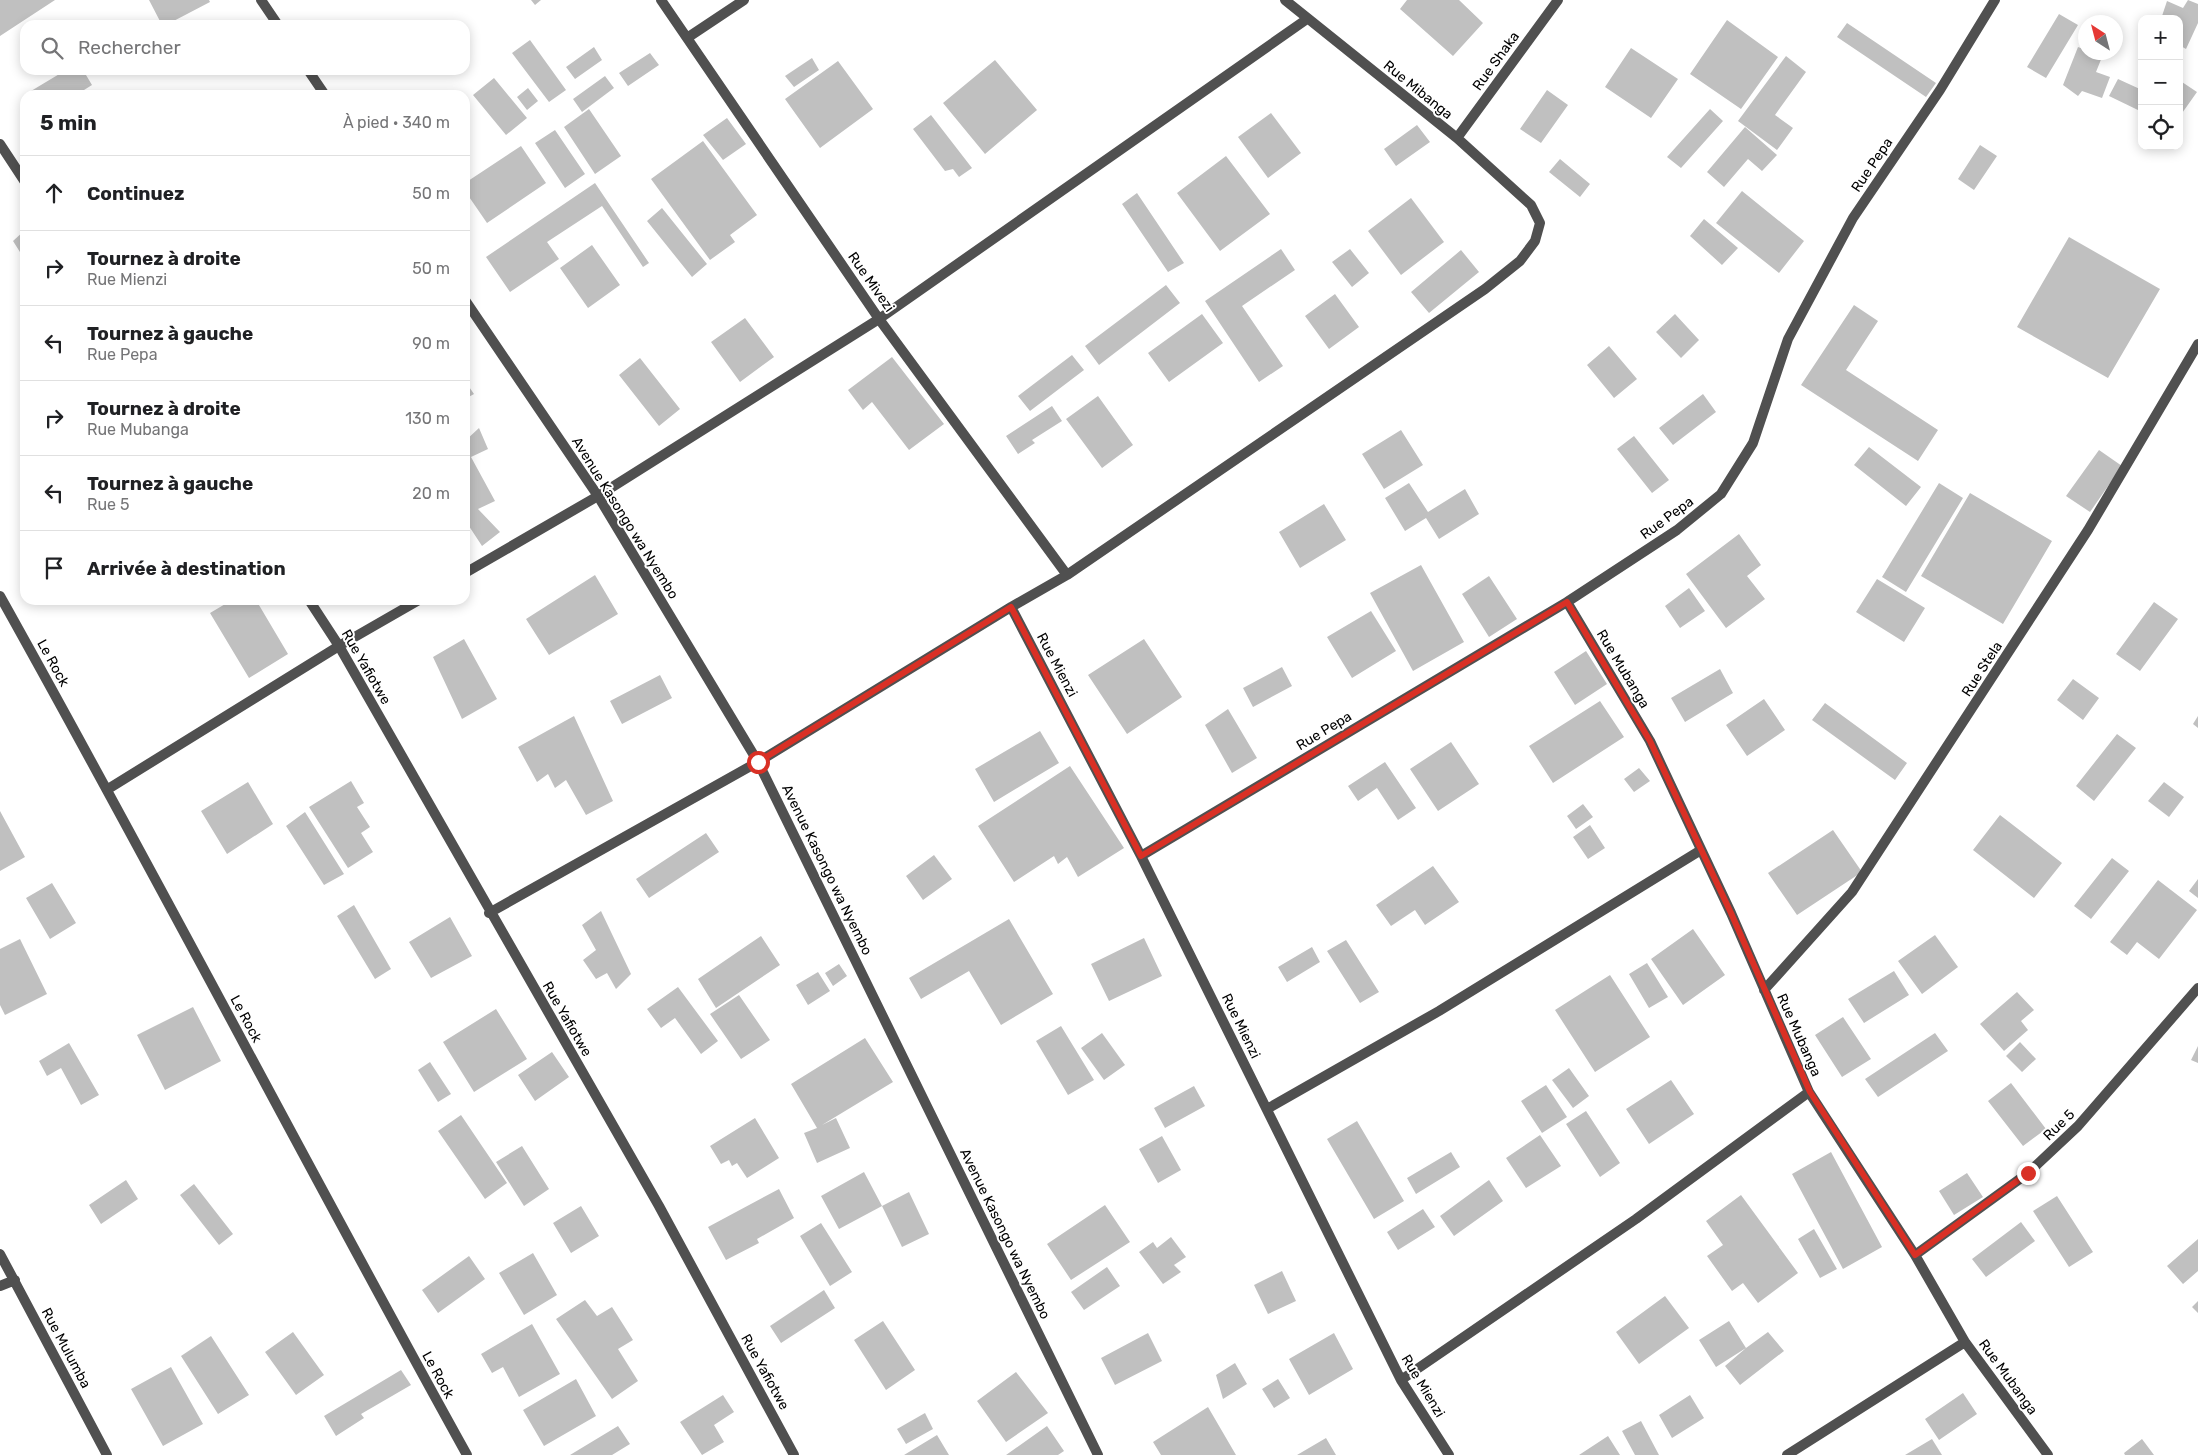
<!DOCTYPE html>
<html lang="fr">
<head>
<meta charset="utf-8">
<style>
	body { margin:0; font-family:Rubik,sans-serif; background:#f2f2f2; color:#202124 }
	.controls { position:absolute; right:15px; top:15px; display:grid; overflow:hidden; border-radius:10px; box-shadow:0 2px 12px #0003 }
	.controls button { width:45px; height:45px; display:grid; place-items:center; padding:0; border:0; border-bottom:1px solid #e0e0e0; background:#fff; color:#202124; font:25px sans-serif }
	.compass { position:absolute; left:2078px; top:15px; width:45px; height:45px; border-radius:50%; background:#fff; box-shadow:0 2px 12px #0003; rotate:324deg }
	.stop { position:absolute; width:15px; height:15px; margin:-11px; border:4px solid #d93025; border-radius:50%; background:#fff }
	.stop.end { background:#d93025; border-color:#fff; box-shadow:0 1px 5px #0008 }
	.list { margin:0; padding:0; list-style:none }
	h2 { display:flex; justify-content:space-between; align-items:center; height:65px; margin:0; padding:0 20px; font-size:21px }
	h2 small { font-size:16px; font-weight:400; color:#757577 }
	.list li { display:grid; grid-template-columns:32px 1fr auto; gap:15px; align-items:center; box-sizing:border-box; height:75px; padding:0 20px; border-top:1px solid #e0e0e0 }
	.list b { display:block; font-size:19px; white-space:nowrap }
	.list p { margin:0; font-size:16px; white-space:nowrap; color:#757577 }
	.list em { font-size:16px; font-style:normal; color:#757577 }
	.icon { flex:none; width:28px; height:28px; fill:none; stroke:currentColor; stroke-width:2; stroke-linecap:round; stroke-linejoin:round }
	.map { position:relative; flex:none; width:2198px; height:1455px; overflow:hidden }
	.search { position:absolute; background:#fff; box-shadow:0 2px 12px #0003; left:20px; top:20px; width:450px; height:55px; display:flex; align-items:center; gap:12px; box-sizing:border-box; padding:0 18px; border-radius:15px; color:#757577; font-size:19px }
	.panel { position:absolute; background:#fff; box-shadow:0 2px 12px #0003; left:20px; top:90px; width:450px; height:515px; border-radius:15px }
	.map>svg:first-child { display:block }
</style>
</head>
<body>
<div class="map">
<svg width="2198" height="1455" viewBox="0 0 2198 1455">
	<rect width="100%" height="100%" fill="#fff"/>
	<path fill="#c0c0c0" d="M0,0h55l-55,36z
		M149,0h60l1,2 -44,23h-4z
		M531,0h10l-6,5z
		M1407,0h52l24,23 -30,33 -53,-47z
		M2188,0l10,4v19l-12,26 -7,-4v-26h-18l6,-18 16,7z
		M2059,14l19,11 -32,53 -19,-11z
		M1727,20l51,37 -37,52 -51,-35z
		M1847,23l89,60 -10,14 -89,-60z
		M530,40l36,50 -17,12 -37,-49z
		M594,47l8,13 -27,19 -9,-12z
		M2078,47l8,3v2l16,5 -6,15 14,5 -8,21 -20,-7 -4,5 -15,-11z
		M1631,48l47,31 -27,39 -46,-31z
		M650,53l9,12 -31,21 -9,-13z
		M1786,56l20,16 -31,43 18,13 -16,22 -39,-29z
		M812,58l7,12 -25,17 -9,-11z
		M995,60l42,50 -52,44 -42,-51z
		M838,61l35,48 -53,39 -35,-49z
		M66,70h17l9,15 -16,10h-43l-2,-4z
		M605,76l9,12 -32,24 -9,-13z
		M494,78l33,40 -21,17 -33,-40z
		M2118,79l24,11v16l-2,5 -31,-15z
		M2179,80l18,12 -17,24 -1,-1z
		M528,88l10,13 -11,9 -10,-13z
		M1547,90l21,15 -27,38 -21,-14z
		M589,109l32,47 -26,18 -31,-47z
		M1710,109l13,12 -42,47 -14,-11z
		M1271,113l30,40 -33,25 -30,-41z
		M931,115l41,53 -13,9 -6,-8 -8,2 -32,-42z
		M727,118l19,26 -23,16 -20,-25z
		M1417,125l13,17 -34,24 -12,-17z
		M1745,127l32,28 -15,16 -14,-12 -24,28 -17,-15z
		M555,130l30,44 -20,14 -30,-45z
		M703,141l54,74 -27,20 5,7 -25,18 -59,-81z
		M1980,145l17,11 -23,34 -16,-11z
		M521,146l25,37 -59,40 -22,-32v-8z
		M1226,156l44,58 -50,37 -43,-58z
		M1560,159l30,25 -10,13 -31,-25z
		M595,183l54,80 -6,4 -41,-61 -55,36 12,17 -49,33 -24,-35z
		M1742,191l62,50 -25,32 -63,-50z
		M1137,193l47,70 -16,9 -46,-68z
		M1411,198l33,44 -43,33 -33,-44z
		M662,208l45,56 -15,13 -45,-56z
		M1704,219l34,29 -16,17 -32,-29z
		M25,230v30l-12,-19z
		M2069,237l91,52 -52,89 -91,-51z
		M592,245l28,40 -32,23 -28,-40z
		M1281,249l14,21 -53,36 41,60 -24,16 -54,-81z
		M1350,249l19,24 -17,14 -20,-25z
		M1461,250l18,22 -50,41 -18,-21z
		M1166,285l14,18 -81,62 -14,-19z
		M1335,294l24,33 -30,22 -24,-33z
		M1854,305l24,16 -32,49 92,60 -20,31 -117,-76z
		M1202,314l21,29 -54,39 -21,-29z
		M1675,314l24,26 -18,18 -25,-26z
		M745,318l29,39 -34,25 -29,-40z
		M1609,346l28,33 -23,19 -27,-33z
		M1072,355l12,15 -54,41 -12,-15z
		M892,357l52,67 -35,26 -37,-48 -9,8 -15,-20z
		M640,358l40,51 -21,17 -40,-51z
		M465,381l9,13 -9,5z
		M1703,394l13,18 -43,33 -14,-17z
		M1098,396l35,49 -31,23 -36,-49z
		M1052,406l10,15 -30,19 3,3 -17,11 -12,-18z
		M479,428l9,21 -17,8 24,44 -17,8 22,23 -18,14 -17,-26v-79z
		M1401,430l22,35 -39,24 -22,-35z
		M1634,436l35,44 -17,13 -35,-44z
		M1869,447l52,40 -15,19 -52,-41z
		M2099,450l23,16 -32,46 -24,-16z
		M1409,483l19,29 37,-23 14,25 -40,25 -13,-21 -21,13 -20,-33z
		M1939,483l24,15 -57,94 -24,-15z
		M1970,493l82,48 -49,83 -82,-48z
		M1324,504l22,36 -46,28 -21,-36z
		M1739,534l22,31 -14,11 18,23 -39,29 -40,-54z
		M1421,565l43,77 -51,29 -43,-78z
		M595,575l23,39 -69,41 -23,-36z
		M1489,576l28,43 -28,18 -27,-43z
		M1877,579l48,29 -21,34 -48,-30z
		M1689,588l16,23 -25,17 -15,-22z
		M232,600h24l32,54 -39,24 -39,-65z
		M2154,602l24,17 -38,52 -24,-17z
		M1371,611l25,40 -44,27 -25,-41z
		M464,639l33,60 -35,20 -29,-62z
		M1144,639l38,58 -55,37 -39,-59z
		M1586,651l21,33 -32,21 -21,-33z
		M1282,667l10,19 -39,21 -10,-19z
		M1720,669l13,24 -48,29 -14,-24z
		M660,675l12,23 -50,26 -12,-23z
		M2073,679l26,19 -16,22 -26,-20z
		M1764,699l21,31 -38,26 -21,-31z
		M1600,701l24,36 -71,46 -24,-37z
		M1825,703l82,60 -12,17 -83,-60z
		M1228,709l29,49 -25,15 -27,-48z
		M574,716l39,85 -27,14 -20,-35 -11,8 -7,-14 -11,8 -19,-35z
		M2198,716v12l-5,-4z
		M1040,731l19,32 -65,39 -19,-33z
		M2117,734l19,14 -42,53 -18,-15z
		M1451,742l28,42 -41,27 -28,-42z
		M1385,762l31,46 -18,12 -21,-32 -19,13 -10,-15z
		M1070,766l54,82 -46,29 -11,-20 -9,7 -4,-8 -40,26 -36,-56z
		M1639,768l11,13 -16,11 -10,-13z
		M351,781l13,22 -7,4 13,20 -9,6 12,19 -25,16 -39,-61z
		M248,782l25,42 -46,30 -26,-43z
		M2164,782l20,15 -15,20 -21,-16z
		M1583,804l10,13 -17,12 -9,-13z
		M0,811l25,46 -25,14z
		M305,812l39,62 -20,11 -38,-59z
		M2000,815l62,48 -28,35 -61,-48z
		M1590,825l15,23 -17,11 -15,-22z
		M1833,830l29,42 -65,43 -29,-42z
		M706,833l13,19 -70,46 -13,-19z
		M934,855l18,24 -29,21 -17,-24z
		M2112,858l17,13 -38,48 -17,-13z
		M1433,866l26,36 -34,23 -10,-15 -24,16 -15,-21z
		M2198,879v19l-9,-7z
		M2158,880l39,30 -38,49 -22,-17 -10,13 -17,-13z
		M52,883l24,40 -26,16 -24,-41z
		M354,905l37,64 -16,10 -38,-63z
		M601,911l30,63 -15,15 -9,-16 -11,6 -13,-19 13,-10 -14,-25z
		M450,917l22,39 -41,22 -22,-36z
		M1009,919l44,75 -52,31 -32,-54 -48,28 -12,-21z
		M1693,929l32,46 -42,30 -32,-46z
		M1935,935l23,32 -36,27 -24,-33z
		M761,936l19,29 -64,43 -18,-29z
		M1144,938l18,38 -53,25 -18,-37z
		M20,939l27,55 -42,21 -5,-10v-56z
		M1346,940l33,52 -19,11 -33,-52z
		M1312,947l8,15 -33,20 -9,-15z
		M1647,963l21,34 -19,11 -20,-34z
		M839,964l8,12 -14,10 -8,-13z
		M1894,971l15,24 -45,28 -16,-24z
		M818,972l12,19 -22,14 -12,-20z
		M1610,975l40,62 -55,35 -40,-62z
		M678,987l40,54 -17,13 -26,-36 -14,10 -14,-19z
		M2017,992l17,18 -13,11 7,9 -24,21 -24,-27z
		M739,995l31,45 -29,19 -31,-45z
		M193,1007l28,54 -56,29 -28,-55z
		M496,1009l31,50 -53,33 -31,-50z
		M1843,1017l28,42 -29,18 -27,-42z
		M1061,1026l33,54 -26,15 -32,-54z
		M1102,1033l23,32 -21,15 -23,-32z
		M1935,1033l13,18 -70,46 -13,-18z
		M865,1038l28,44 -71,43 14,-7 14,30 -33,15 -13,-30 13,-5 -26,-44z
		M2020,1042l16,17 -14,13 -16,-16z
		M69,1043l30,52 -18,10 -20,-37 -14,8 -8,-15z
		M2198,1046v17l-7,-3z
		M552,1052l17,25 -34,24 -17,-26z
		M430,1062l21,32 -13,8 -20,-32z
		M1569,1068l20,28 -16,12 -21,-28z
		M1671,1080l23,34 -45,30 -23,-35z
		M2011,1083l35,46 -23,17 -35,-45z
		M1546,1085l21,32 -25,16 -21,-32z
		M1194,1086l11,20 -40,22 -11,-20z
		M1586,1111l34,52 -20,14 -34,-53z
		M461,1115l46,68 -22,16 -47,-68z
		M755,1118l24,40 -32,20 -10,-15 -5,3 -3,-6 -8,4 -11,-18z
		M1357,1121l47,80 -30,18 -47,-80z
		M1540,1135l21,31 -35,22 -20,-30z
		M1162,1136l19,34 -23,13 -19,-34z
		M522,1146l27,43 -25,17 -28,-44z
		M1451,1152l9,15 -44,27 -9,-16z
		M1831,1152l51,95 -39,22 -51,-95z
		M864,1172l18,34 27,-14 20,42 -27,13 -20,-41 -43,23 -18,-33z
		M1967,1173l16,24 -29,18 -15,-24z
		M126,1180l12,19 -37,25 -12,-19z
		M1489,1180l14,21 -49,35 -14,-20z
		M194,1184l39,50 -14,11 -39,-50z
		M779,1189l15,29 -37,21 2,4 -33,17 -18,-33z
		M1741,1195l57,78 -40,30 -15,-20 -11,8 -25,-35 16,-11 -17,-24z
		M2057,1196l36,56 -24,15 -36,-56z
		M1105,1205l25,37 -59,38 -24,-36z
		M581,1206l18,30 -28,17 -18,-30z
		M1423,1209l12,18 -37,23 -11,-18z
		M2021,1222l14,19 -49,36 -14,-18z
		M821,1223l31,49 -22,14 -30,-50z
		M1814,1229l23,40 -17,9 -22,-39z
		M1171,1237l15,20 -12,8 7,7 -18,12 -24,-32 14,-10 4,6z
		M2198,1239v32l-15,13 -16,-18z
		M533,1253l24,42 -33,20 -25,-42z
		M469,1256l16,23 -47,34 -16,-23z
		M1107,1267l13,19 -36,24 -13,-18z
		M1282,1271l14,30 -28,13 -14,-29z
		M824,1290l11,18 -54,35 -11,-17z
		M1665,1296l24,32 -50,36 -23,-32z
		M585,1300l12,16 15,-9 21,33 -15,9 20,32 -26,18 -56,-80z
		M2198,1301v12l-6,-6z
		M883,1321l32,49 -29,20 -32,-50z
		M1729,1321l17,27 22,-16 16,19 -44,34 -15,-19 21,-18 -30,19 -17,-27z
		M532,1324l28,50 -41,23 -16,-30 -11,6 -11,-19z
		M293,1332l31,43 -28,20 -31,-43z
		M1148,1333l14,28 -47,24 -14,-27z
		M1334,1333l19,36 -44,26 -20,-36z
		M211,1336l38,59 -31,19 -37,-58z
		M1235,1363l12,21 -24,15 -7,-24z
		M171,1367l32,57 -40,22 -32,-57z
		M401,1370l10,15 -50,29 3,4 -28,18 -12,-20z
		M1016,1372l32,41 -42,29 -29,-41z
		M576,1379l20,37 -52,30 -21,-36z
		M1278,1379l12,19 -16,10 -12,-19z
		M1963,1393l14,21 -38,26 -14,-21z
		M723,1395l11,17 -20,13 10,17 -22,13 -22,-33z
		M1690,1395l14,23 -32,20 -13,-23z
		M1208,1407l28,48h-75l-8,-13z
		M925,1413l8,16 -27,15 -9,-15z
		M1641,1421l18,34h-24l-13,-24z
		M618,1426l12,18 -18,11h-42z
		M1047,1426l17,25 -6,4h-52z
		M937,1435l12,20h-45z
		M1608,1436l12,19h-41z
		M1326,1438l10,17h-39z
		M1932,1439l10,16h-37z
		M2142,1439l12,16h-29l-1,-2z"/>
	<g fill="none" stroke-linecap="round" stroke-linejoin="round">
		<path stroke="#505050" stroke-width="10" d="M261,0l17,25
			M661,0l218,319 188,256
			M687,38l57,-38
			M308,70l17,25
			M1457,138l101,-138
			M0,144l25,38
			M465,300l133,196 160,266 340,693
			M465,573l133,-77 281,-177 428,-300
			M0,596c159,284 309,574 467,859
			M309,600l30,46 320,560 135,249
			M1567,602l83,139 81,172 78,179 106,163 50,87 83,113
			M1011,607l130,249 260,524 48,75
			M108,789l231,-143 80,-46
			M1141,856l426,-254 110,-72 44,-36 32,-51 35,-104 65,-121 87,-128 55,-90
			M489,913l269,-151 253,-155 56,-32 418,-286 35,-28 15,-20 5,-18 -9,-18 -74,-67 -172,-138
			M1764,990l88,-98 236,-362 110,-186
			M1267,1109l172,-98 262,-161
			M0,1254l107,201
			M1915,1255l113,-82 50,-47 120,-138
			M0,1286l15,-6
			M1401,1380l235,-161 173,-127
			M1787,1455l178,-113"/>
	</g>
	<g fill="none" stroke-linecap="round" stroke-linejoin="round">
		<path stroke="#d93025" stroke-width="6" d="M758,762l253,-155 130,249 426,-254 83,139 81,172 79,179 105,163 113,-82"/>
	</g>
	<g text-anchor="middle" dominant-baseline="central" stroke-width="4" stroke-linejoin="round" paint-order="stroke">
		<g font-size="14" fill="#000" stroke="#fff">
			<text transform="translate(1496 61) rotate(-54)">Rue Shaka</text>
			<text transform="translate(1418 90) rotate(39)">Rue Mibanga</text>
			<text transform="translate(1872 165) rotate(-56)">Rue Pepa</text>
			<text transform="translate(871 282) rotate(55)">Rue Mivezi</text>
			<text transform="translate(625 518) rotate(58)">Avenue Kasongo wa Nyembo</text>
			<text transform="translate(1667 518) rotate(-36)">Rue Pepa</text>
			<text transform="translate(53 663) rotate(61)">Le Rock</text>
			<text transform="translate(1057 665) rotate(62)">Rue Mienzi</text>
			<text transform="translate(366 667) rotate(60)">Rue Yafiotwe</text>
			<text transform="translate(1623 669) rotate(59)">Rue Mubanga</text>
			<text transform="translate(1982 669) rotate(-57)">Rue Stela</text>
			<text transform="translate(1324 731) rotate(-31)">Rue Pepa</text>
			<text transform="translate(827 870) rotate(64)">Avenue Kasongo wa Nyembo</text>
			<text transform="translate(246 1019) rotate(62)">Le Rock</text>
			<text transform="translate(567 1019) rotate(60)">Rue Yafiotwe</text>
			<text transform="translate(1241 1026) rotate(64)">Rue Mienzi</text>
			<text transform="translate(1799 1035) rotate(66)">Rue Mubanga</text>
			<text transform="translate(2059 1125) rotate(-44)">Rue 5</text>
			<text transform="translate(1005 1234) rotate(64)">Avenue Kasongo wa Nyembo</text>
			<text transform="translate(66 1348) rotate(62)">Rue Mulumba</text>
			<text transform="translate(765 1372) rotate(61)">Rue Yafiotwe</text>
			<text transform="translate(438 1375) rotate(61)">Le Rock</text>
			<text transform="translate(2008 1377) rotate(54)">Rue Mubanga</text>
			<text transform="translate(1423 1386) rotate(59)">Rue Mienzi</text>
		</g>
	</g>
</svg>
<div class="controls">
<button>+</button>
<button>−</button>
<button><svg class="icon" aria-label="locate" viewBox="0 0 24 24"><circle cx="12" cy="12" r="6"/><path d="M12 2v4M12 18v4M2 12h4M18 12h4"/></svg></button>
</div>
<svg class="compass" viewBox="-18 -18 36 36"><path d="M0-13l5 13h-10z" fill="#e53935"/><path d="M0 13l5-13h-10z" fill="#757577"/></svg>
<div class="stop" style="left:758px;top:762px"></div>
<div class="stop end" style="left:2028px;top:1173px"></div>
<div class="search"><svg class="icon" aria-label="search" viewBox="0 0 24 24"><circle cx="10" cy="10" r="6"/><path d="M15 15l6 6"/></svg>Rechercher</div>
<section class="panel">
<h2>5 min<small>À pied · 340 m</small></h2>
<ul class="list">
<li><svg class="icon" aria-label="ahead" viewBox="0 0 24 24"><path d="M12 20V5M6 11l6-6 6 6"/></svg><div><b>Continuez</b></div><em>50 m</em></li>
<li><svg class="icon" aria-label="right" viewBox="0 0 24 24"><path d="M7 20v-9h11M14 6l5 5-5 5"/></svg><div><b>Tournez à droite</b><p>Rue Mienzi</p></div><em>50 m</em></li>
<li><svg class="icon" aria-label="left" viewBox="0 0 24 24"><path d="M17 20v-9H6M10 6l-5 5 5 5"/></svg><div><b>Tournez à gauche</b><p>Rue Pepa</p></div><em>90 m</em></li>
<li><svg class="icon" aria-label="right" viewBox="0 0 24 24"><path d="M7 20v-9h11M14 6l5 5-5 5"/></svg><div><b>Tournez à droite</b><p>Rue Mubanga</p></div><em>130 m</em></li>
<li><svg class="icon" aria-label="left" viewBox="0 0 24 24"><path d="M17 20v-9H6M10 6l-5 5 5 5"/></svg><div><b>Tournez à gauche</b><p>Rue 5</p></div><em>20 m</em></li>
<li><svg class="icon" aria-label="arrive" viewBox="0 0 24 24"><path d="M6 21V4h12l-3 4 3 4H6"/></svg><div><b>Arrivée à destination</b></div></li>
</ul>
</section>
</div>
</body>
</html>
